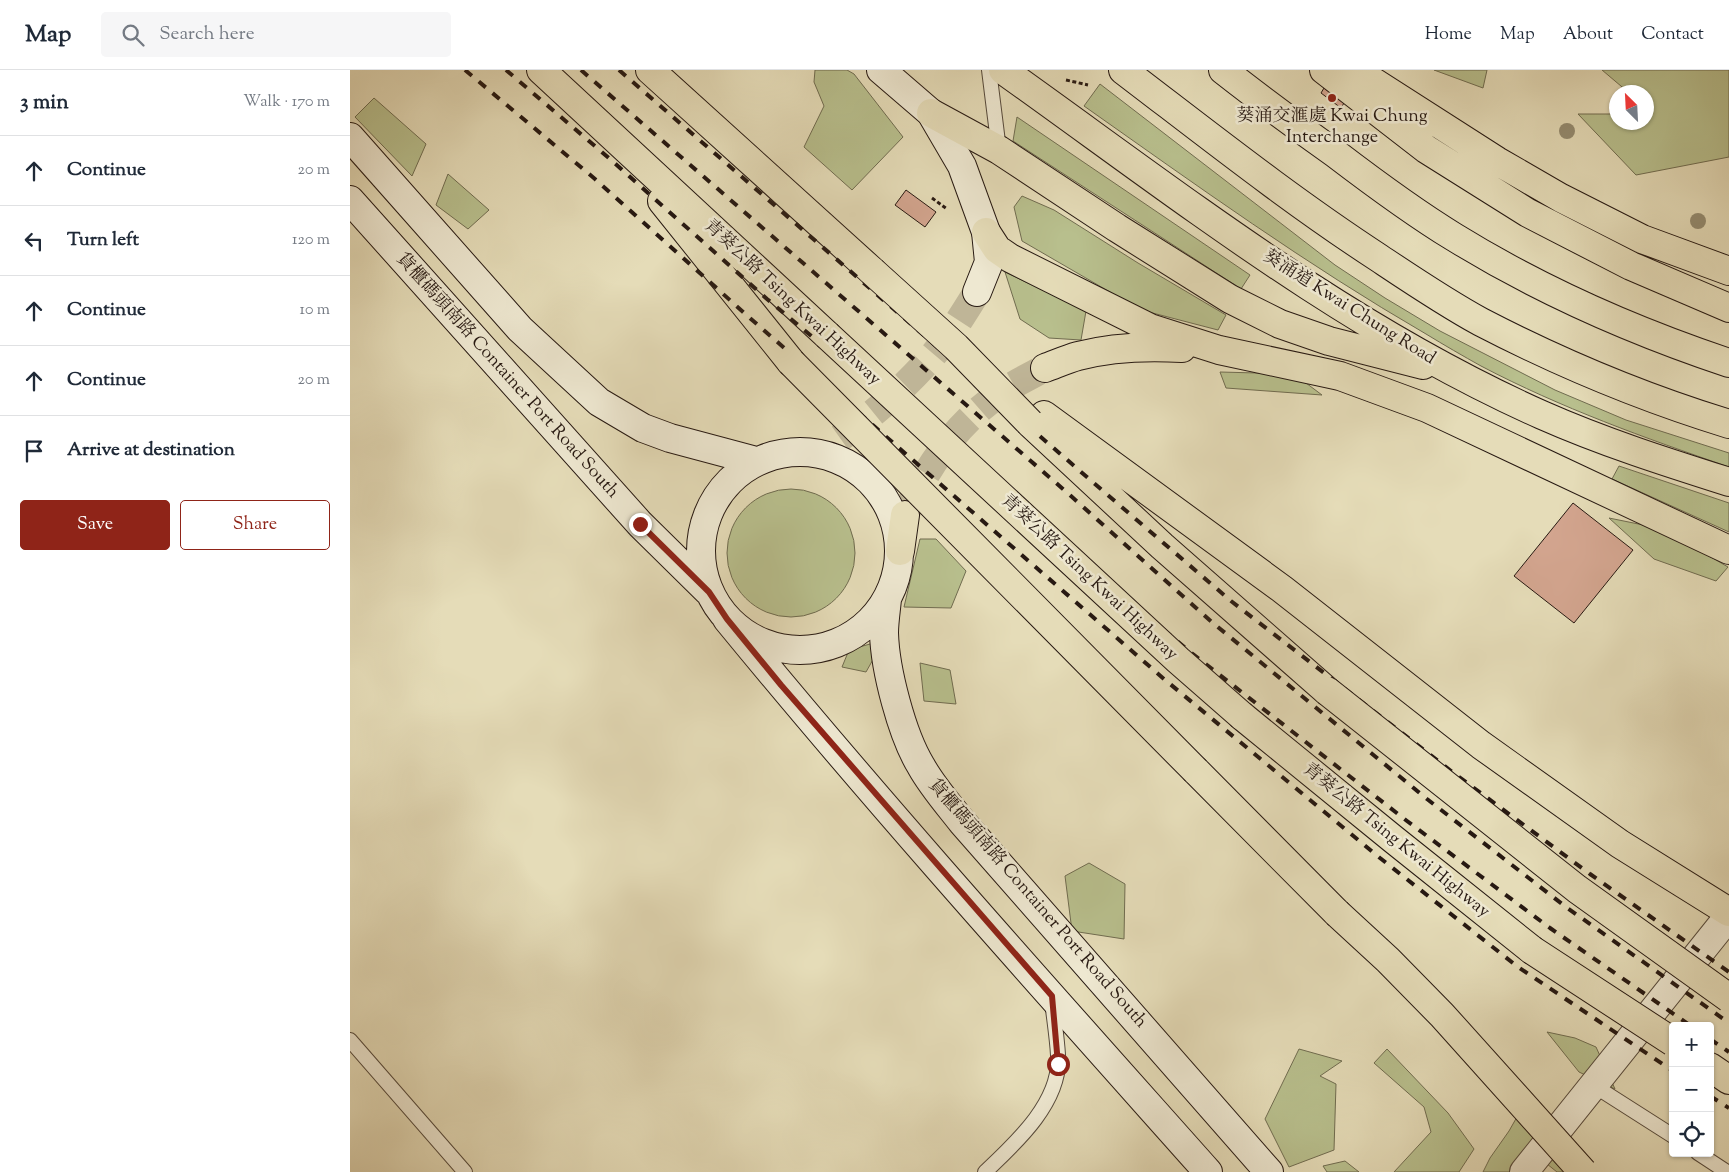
<!DOCTYPE html>
<html lang="en">
<head>
<meta charset="utf-8">
<style>
	body { margin:0; font-family:"Sorts Mill Goudy","Noto Serif TC",serif; background:#f6f6f7; color:#1f2937 }
	.controls { position:absolute; right:15px; bottom:15px; display:grid; overflow:hidden; border-radius:5px; box-shadow:0 1px 4px #0004 }
	.controls button { width:45px; height:45px; display:grid; place-items:center; padding:0; border:0; border-bottom:1px solid #e0e1e3; background:#fff; color:#1f2937; font:25px sans-serif }
	.compass { position:absolute; left:1259px; top:15px; width:45px; height:45px; border-radius:50%; background:#fff; box-shadow:0 1px 4px #0004; rotate:336deg }
	.stop { position:absolute; width:15px; height:15px; margin:-11px; border:4px solid #8f2418; border-radius:50%; background:#fff }
	.stop.end { background:#8f2418; border-color:#fff; box-shadow:0 1px 5px #0008 }
	.list { margin:0; padding:0; list-style:none }
	h2 { display:flex; justify-content:space-between; align-items:center; height:65px; margin:0; padding:0 20px; font-size:21px }
	h2 small { font-size:16px; font-weight:400; color:#747a83 }
	.list li { display:grid; grid-template-columns:32px 1fr auto; gap:15px; align-items:center; box-sizing:border-box; height:70px; padding:0 20px; border-top:1px solid #e0e1e3 }
	.list b { display:block; font-size:19px; white-space:nowrap }
	.list em { font-size:16px; font-style:normal; color:#747a83 }
	.actions { display:flex; gap:10px; padding:15px 20px }
	.actions a { flex:1; padding:11px 0; border:1px solid #8f2418; border-radius:5px; text-align:center; font-size:18px; color:#8f2418 }
	.actions .main { background:#8f2418; color:#fff }
	.icon { flex:none; width:28px; height:28px; fill:none; stroke:currentColor; stroke-width:2; stroke-linecap:round; stroke-linejoin:round }
	.map { position:relative; flex:none; width:1379px; height:1102px; overflow:hidden }
	header { display:flex; align-items:center; gap:30px; box-sizing:border-box; height:70px; padding:0 25px; background:#fff; border-bottom:1px solid #e0e1e3 }
	header strong { font-size:24px }
	nav { display:flex; gap:28px; margin-inline-start:auto; font-size:18px }
	.search { width:350px; height:45px; background:#f6f6f7; display:flex; align-items:center; gap:12px; box-sizing:border-box; padding:0 18px; border-radius:5px; color:#747a83; font-size:19px }
	main { display:flex }
	aside { flex:1; background:#fff }
	.map>svg:first-child { display:block }
</style>
</head>
<body>
<header>
<strong>Map</strong>
<div class="search"><svg class="icon" aria-label="search" viewBox="0 0 24 24"><circle cx="10" cy="10" r="6"/><path d="M15 15l6 6"/></svg>Search here</div>
<nav><a>Home</a><a>Map</a><a>About</a><a>Contact</a></nav>
</header>
<main>
<aside>
<h2>3 min<small>Walk · 170 m</small></h2>
<ul class="list">
<li><svg class="icon" aria-label="ahead" viewBox="0 0 24 24"><path d="M12 20V5M6 11l6-6 6 6"/></svg><div><b>Continue</b></div><em>20 m</em></li>
<li><svg class="icon" aria-label="left" viewBox="0 0 24 24"><path d="M17 20v-9H6M10 6l-5 5 5 5"/></svg><div><b>Turn left</b></div><em>120 m</em></li>
<li><svg class="icon" aria-label="ahead" viewBox="0 0 24 24"><path d="M12 20V5M6 11l6-6 6 6"/></svg><div><b>Continue</b></div><em>10 m</em></li>
<li><svg class="icon" aria-label="ahead" viewBox="0 0 24 24"><path d="M12 20V5M6 11l6-6 6 6"/></svg><div><b>Continue</b></div><em>20 m</em></li>
<li><svg class="icon" aria-label="arrive" viewBox="0 0 24 24"><path d="M6 21V4h12l-3 4 3 4H6"/></svg><div><b>Arrive at destination</b></div></li>
</ul>
<div class="actions"><a class="main">Save</a><a>Share</a></div>
</aside>
<div class="map">
<svg width="1379" height="1102" viewBox="0 0 1379 1102">
	<rect width="100%" height="100%" fill="#e5dcb8"/>
	<filter id="stains"><feTurbulence type="fractalNoise" baseFrequency=".004" numOctaves="4"/><feColorMatrix values="0 0 0 0 .2 0 0 0 0 .09 0 0 0 0 .02 0 0 0 .5 -.17"/></filter>
	<radialGradient id="worn" r=".72"><stop offset=".6" stop-color="#630" stop-opacity="0"/><stop offset="1" stop-color="#630" stop-opacity=".3"/></radialGradient>
	<path fill="#b8bf8d" stroke="#706c50" d="M465,0h32l7,4 49,63 -51,53 -48,-43 20,-41 -10,-24z
		M1084,0h53l-4,18z
		M1252,0h127v87l-93,18 -58,-61h38v8h30l1,-9h5l-5,-5 -1,-16h-18z
		M750,14l235,181 50,33 55,33 115,59 71,30 103,33v14c-84,-29 -168,-59 -248,-101 -18,-10 -37,-21 -55,-32 -119,-69 -230,-149 -342,-228z
		M24,28l52,46 -14,32 -57,-59z
		M667,47l233,158 -9,14 -228,-148z
		M98,104l41,36 -21,19 -32,-24z
		M672,126l32,14 84,53 88,52 -8,15 -77,-20 -119,-69 -8,-34z
		M655,202l81,39 -5,29 -32,-2 -29,-19z
		M870,302l74,2 28,21 -96,-7z
		M1269,396l110,37v29l-117,-53z
		M377 483a64 64 0 1 1 128 0a64 64 0 1 1-128 0Z
		M1259,448l54,11 65,38 -12,14 -62,-22z
		M570,469h16l30,32 -15,37 -47,-1z
		M534,570l-18,32 -24,-5 7,-17z
		M570,593l30,7 6,34 -32,-3z
		M739,793l36,21 -1,55 -52,-8 -7,-55z
		M1197,962l28,6 21,9 19,42 -36,-17z
		M949,979l43,12 -22,15 16,8 -2,66 -45,17 -24,-48z
		M1037,979l61,64 26,36 -15,23h-65l37,-40 -7,-25 -50,-44z
		M1180,1024l63,78h-36l-10,-8 -18,8h-46l7,-14 19,-27z
		M995,1091l14,11h-32l-4,-6z"/>
	<path fill="#d3a58f" stroke="#271912" d="M974,18l20,15 -3,5 -20,-15z
		M556,120l30,22 -11,15 -30,-22z
		M1223,433l60,47 -59,73 -60,-47z"/>
	<g fill="none" stroke-linecap="round" stroke-linejoin="round">
		<path stroke="#bfb597" stroke-width="28" stroke-dasharray="28 14" stroke-linecap="butt" d="M490,368c42,-30 82,-65 112,-107 9,-13 17,-26 25,-39"/>
		<path stroke="#bfb597" stroke-width="28" stroke-dasharray="28 14" stroke-linecap="butt" d="M557,441c22,-49 53,-91 98,-121 13,-8 27,-15 40,-22"/>
		<g stroke="#564a3c" stroke-width="16">
			<path id="lane" d="M639,0l10,80
				M0,970l115,132
				M1243,1015l80,51
				M1348,1083l29,19
				M635,1102c31,-29 77,-71 73,-117 -1,-18 -4,-36 -6,-54"/>
		</g>
		<g stroke="#564a3c" stroke-width="30">
			<path id="street" d="M1174,1102l205,-256"/>
		</g>
		<g stroke="#271912" stroke-width="30">
			<path id="secondary" d="M531,0l50,43 31,53 24,66 3,30 -12,30
				M0,67l170,192 79,73 44,26 27,10 86,23
				M0,130l290,324 68,67
				M351 481a99 99 0 1 1 198 0a99 99 0 1 1-198 0Z
				M537,529c-1,11 -3,23 -3,34 1,37 18,102 37,133 11,20 27,38 41,56l307,350
				M377,549c155,189 319,371 481,553"/>
		</g>
		<g stroke="#271912" stroke-width="30">
			<path id="highway" d="M191,0l286,265
				M300,0l222,201
				M653,0c174,124 343,258 539,345 61,27 124,47 187,67
				M773,0c84,64 167,130 256,188 33,22 67,45 102,64 79,41 163,76 248,102
				M873,0c37,29 75,57 113,84 38,29 77,58 118,83 86,53 179,94 275,126
				M974,0l102,79 102,64 103,53 98,42
				M1005,0l142,91 64,37 81,41 87,32
				M581,43l68,37 118,78 113,71 50,25 49,17 94,24
				M312,131l129,161
				M636,162l11,17 13,9 140,70 69,22 121,26 87,32 302,142
				M695,298c11,-4 22,-9 33,-12 34,-9 69,-10 104,-8
				M694,345l238,174 199,156 139,99 109,68
				M681,354l131,122 165,145
				M550,481l5,-36
				M892,646l151,123 139,111
				M846,701l141,142
				M1360,997l19,13"/>
		</g>
		<path stroke="#271912" stroke-width="3" stroke-dasharray="4 2.5" stroke-linecap="butt" d="M716,10l22,5
			M582,128l15,11"/>
		<use href="#lane" stroke="#eee8d1" stroke-width="14"/>
		<use href="#street" stroke="#eee8d1" stroke-width="28"/>
		<use href="#secondary" stroke="#eee8d1" stroke-width="28"/>
		<use href="#highway" stroke="#e5dcb8" stroke-width="28"/>
		<path stroke="#271912" stroke-width="4" stroke-dasharray="9 9" stroke-linecap="butt" d="M115,0l130,109 156,140 413,360 216,179 138,109 155,104
			M156,0l104,89 157,140 422,352 218,170 143,107 141,98
			M231,0l490,426 142,127 214,176 139,108 163,116
			M269,0l469,408 143,123 220,170 139,103 139,98
			M1360,969l19,13
			M1360,1026l19,12"/>
		<g stroke="#271912" stroke-width="30" stroke-linecap="butt">
			<path id="highway-bridge" d="M522,201l84,76 74,76
				M477,265l351,325 64,56
				M441,292l405,409
				M977,621l250,198 152,109
				M987,843l51,47 54,55 141,157
				M1182,880l141,92"/>
		</g>
		<use href="#highway-bridge" stroke="#e5dcb8" stroke-width="28"/>
	</g>
	<g fill="#948c71">
		<circle cx="1217" cy="61" r="8"/>
		<circle cx="1348" cy="151" r="8"/>
	</g>
	<g fill="none" stroke-linecap="round" stroke-linejoin="round">
		<path stroke="#8f2418" stroke-width="6" d="M290,454l69,68 18,27 54,66 271,311 6,68"/>
	</g>
	<circle fill="#8f2418" stroke="#eee8d1" stroke-width="2" cx="982" cy="28" r="5"/>
	<g text-anchor="middle" dominant-baseline="central" stroke-width="5" stroke-linejoin="round" paint-order="stroke">
		<g font-size="18" fill="#271912" stroke="#eee8d1">
			<text x="982" y="47">葵涌交滙處 Kwai Chung<tspan x="982" dy="21">Interchange</tspan></text>
		</g>
		<g font-size="18" fill="#271912" stroke="#eee8d1">
			<text transform="translate(442 233) rotate(43)">青葵公路 Tsing Kwai Highway</text>
			<text transform="translate(999 238) rotate(32)">葵涌道 Kwai Chung Road</text>
			<text transform="translate(157 306) rotate(48)">貨櫃碼頭南路 Container Port Road South</text>
			<text transform="translate(739 508) rotate(43)">青葵公路 Tsing Kwai Highway</text>
			<text transform="translate(1046 771) rotate(39)">青葵公路 Tsing Kwai Highway</text>
			<text transform="translate(687 834) rotate(49)">貨櫃碼頭南路 Container Port Road South</text>
		</g>
	</g>
	<rect width="100%" height="100%" filter="url(#stains)"/>
	<rect width="100%" height="100%" fill="url(#worn)"/>
</svg>
<div class="controls">
<button>+</button>
<button>−</button>
<button><svg class="icon" aria-label="locate" viewBox="0 0 24 24"><circle cx="12" cy="12" r="6"/><path d="M12 2v4M12 18v4M2 12h4M18 12h4"/></svg></button>
</div>
<svg class="compass" viewBox="-18 -18 36 36"><path d="M0-13l5 13h-10z" fill="#e53935"/><path d="M0 13l5-13h-10z" fill="#747a83"/></svg>
<div class="stop" style="left:708px;top:994px"></div>
<div class="stop end" style="left:290px;top:454px"></div>
</div>
</main>
</body>
</html>
